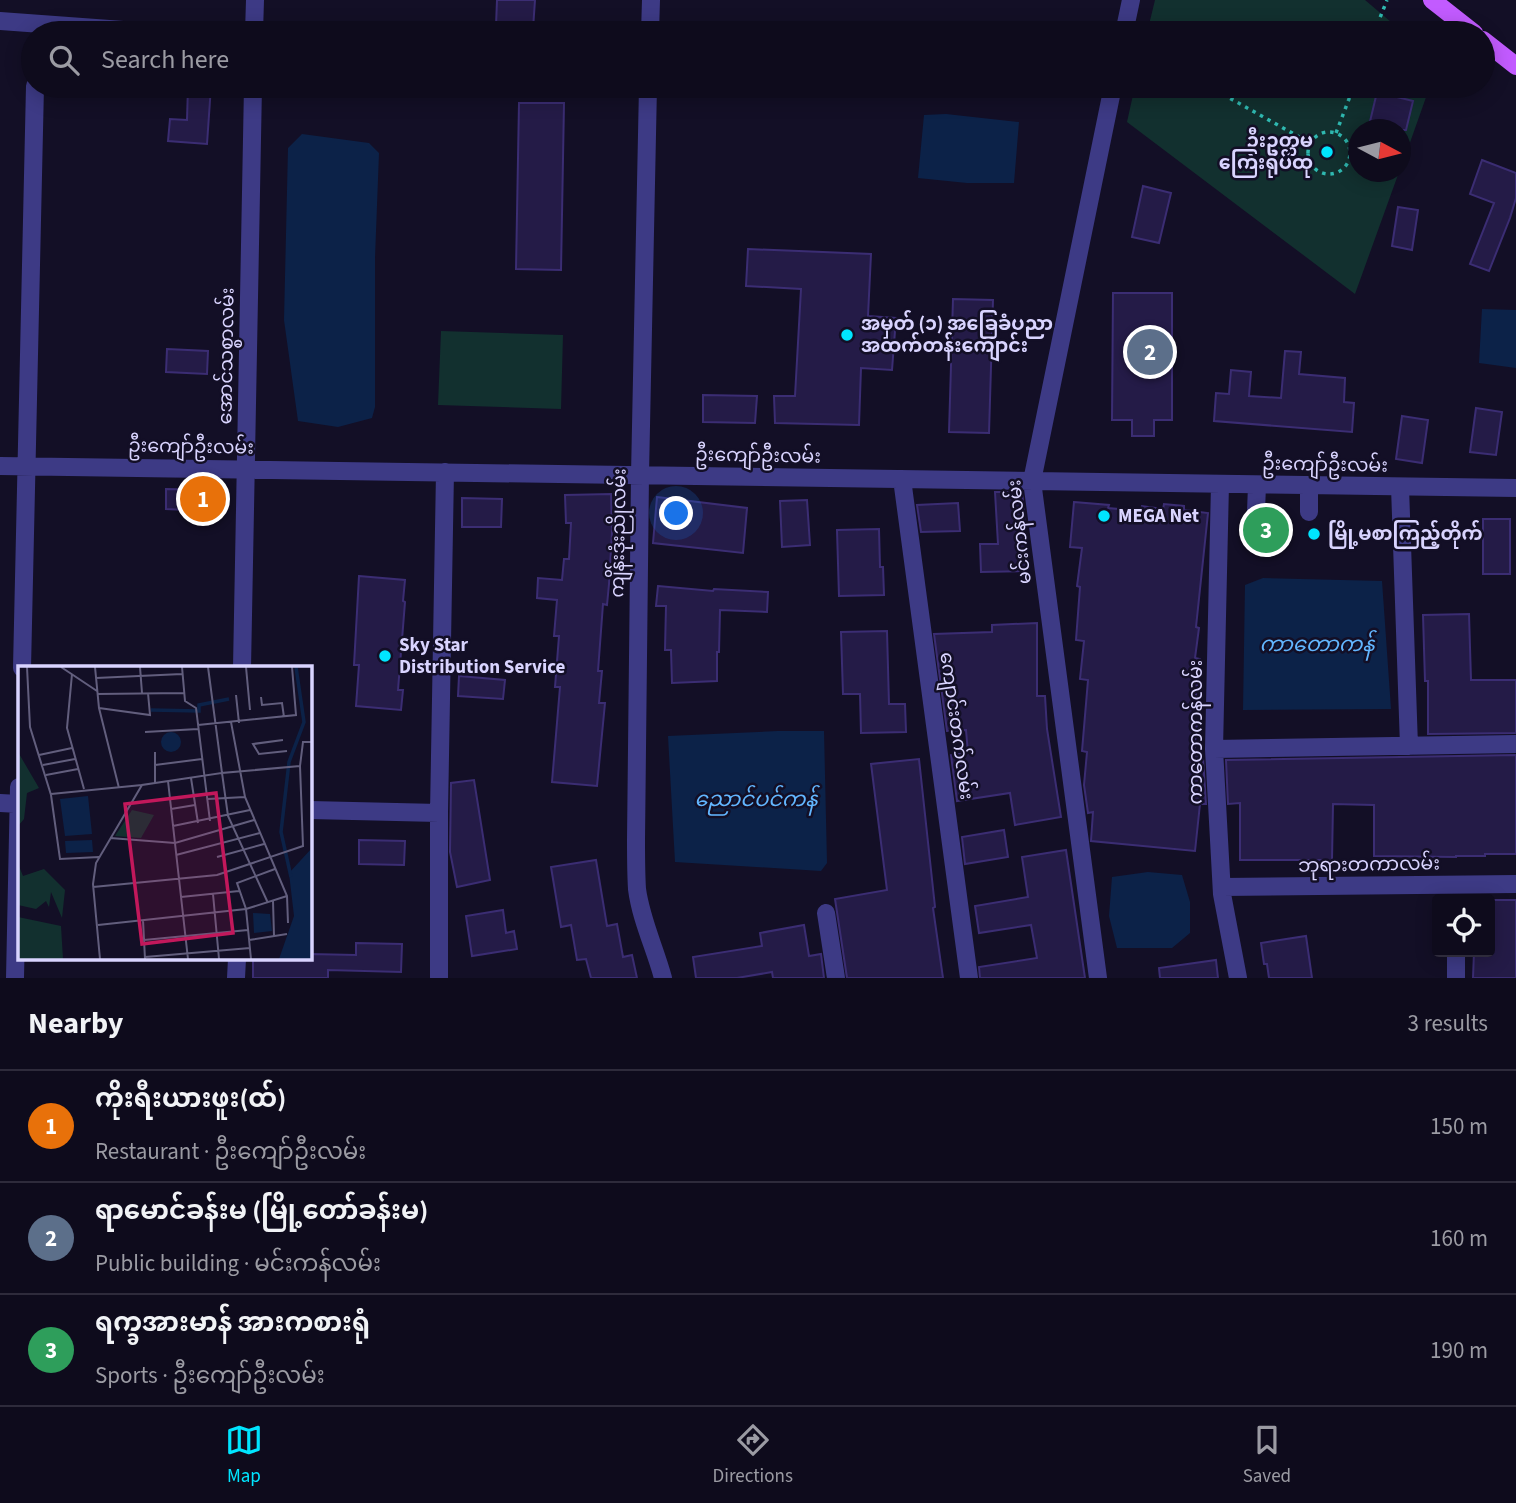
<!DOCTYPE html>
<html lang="en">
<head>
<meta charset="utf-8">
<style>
	body { margin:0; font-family:"Source Sans 3","Noto Sans Myanmar",sans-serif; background:#171425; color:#f1f3f6 }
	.controls { position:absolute; right:21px; bottom:21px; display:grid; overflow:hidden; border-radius:7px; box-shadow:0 4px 18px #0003 }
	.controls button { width:63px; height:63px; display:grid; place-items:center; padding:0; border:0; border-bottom:2px solid #2e2b3b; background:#0e0b1c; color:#f1f3f6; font:35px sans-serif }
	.compass { position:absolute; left:1348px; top:119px; width:63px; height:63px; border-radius:50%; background:#0e0b1c; box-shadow:0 4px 18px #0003; rotate:97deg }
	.you { position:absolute; left:677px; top:514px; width:24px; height:24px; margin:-18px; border:5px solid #fff; border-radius:50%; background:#1a73e8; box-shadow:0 0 0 10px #1a73e833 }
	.badge { display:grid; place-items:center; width:46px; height:46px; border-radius:50%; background:#00e5ff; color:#fff; font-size:23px; font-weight:700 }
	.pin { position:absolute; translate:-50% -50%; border:4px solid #fff; box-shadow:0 2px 7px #0006 }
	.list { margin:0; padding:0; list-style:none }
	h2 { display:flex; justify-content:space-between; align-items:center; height:91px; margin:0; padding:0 28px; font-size:30px }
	h2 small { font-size:23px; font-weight:400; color:#9b9ba3 }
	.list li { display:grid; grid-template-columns:46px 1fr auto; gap:21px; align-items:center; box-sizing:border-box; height:112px; padding:0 28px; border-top:2px solid #2e2b3b }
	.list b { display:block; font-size:26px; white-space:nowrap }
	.list p { margin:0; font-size:23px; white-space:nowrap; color:#9b9ba3 }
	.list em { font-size:23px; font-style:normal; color:#9b9ba3 }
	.icon { flex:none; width:38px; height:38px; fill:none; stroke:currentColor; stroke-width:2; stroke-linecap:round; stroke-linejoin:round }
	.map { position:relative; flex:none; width:1516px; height:978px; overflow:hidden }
	.search { position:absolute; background:#0e0b1c; box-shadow:0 4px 18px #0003; left:21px; right:21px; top:21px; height:77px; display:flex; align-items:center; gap:18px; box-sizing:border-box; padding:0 24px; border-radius:38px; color:#9b9ba3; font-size:26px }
	.sheet { height:427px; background:#0e0b1c }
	nav { display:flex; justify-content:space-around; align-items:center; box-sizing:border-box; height:98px; border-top:2px solid #2e2b3b; background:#0e0b1c; font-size:19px; color:#9b9ba3 }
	nav a { display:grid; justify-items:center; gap:4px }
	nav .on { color:#00e5ff }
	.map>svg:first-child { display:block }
</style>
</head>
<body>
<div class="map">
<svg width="1516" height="978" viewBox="0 0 1516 978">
	<rect width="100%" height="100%" fill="#130f26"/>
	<path fill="#12302f" d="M1155,0h210l39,33h-257z
		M1135,86h295l-29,82 -1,-38h-42v42h41l-44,122 -228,-172z
		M441,331l122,4 -2,74 -123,-4z"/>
	<path fill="#0c2248" d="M946,114l73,8 -5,61h-47l-49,-5 6,-63z
		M302,134l67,9 10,10 -4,105v149l-3,11 -34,9 -40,-6 -14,-101 4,-172z
		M1482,309l34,1v58l-37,-5z
		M1263,578l119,3 9,128 -148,1 2,-125z
		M778,731h46l3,132 -6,8 -146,-9 -7,-126z
		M1148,872l34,3 8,27v31l-18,15h-55l-8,-32 3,-39z"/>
	<path fill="#241b47" stroke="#3b2d73" stroke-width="2" d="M497,0h38l-2,29 -37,-3z
		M188,86h23l-4,58 -39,-3 2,-22 17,1z
		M1377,92l36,9 -7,29h-38z
		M519,103h45l-3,167 -45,-1z
		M1482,160l34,13v25l-6,20 -21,53 -19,-7 24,-61 -24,-9z
		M1143,186l28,7 -12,50 -27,-6z
		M1398,207l20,3 -6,40 -20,-4z
		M748,249l123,5 -3,62 28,2 -4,52 -31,-2 -2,57 -84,-2 -1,-27h21l6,-107 -55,-3z
		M1113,293h59v127h-18v16h-22v-16h-20z
		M953,299l40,1 -4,133 -40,-1z
		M167,349l41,2 -1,23 -41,-2z
		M1285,351l16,1 -2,22 46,4 -1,24 10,1 -2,29 -138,-11 2,-28 13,1 2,-24 20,2 -2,24 32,2z
		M703,395l54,1 -2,27 -52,-1z
		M1476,408l26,4 -6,43 -26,-3z
		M1402,416l26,4 -6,43 -26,-4z
		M166,489l44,1 -1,21 -43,-2z
		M995,492h27l2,18 2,61 -45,1 -1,-28h18z
		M611,494l1,38 -3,52 -2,21 -4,-1 -5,67h4l-3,32h6l-8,83 -45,-4 8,-95h-5l4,-51h-5l3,-36 -20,-2 1,-20 24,2 2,-21h5l2,-36h-5l-1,-28z
		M657,497l90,11 -4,45 -90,-10z
		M462,498l40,1 -1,28h-39z
		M807,500l3,45 -28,2 -2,-46z
		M1074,502l35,3 -1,3 33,3 1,-5 21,3 1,-5 20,2v4l24,3 -12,114 3,1 -4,30 5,1 -7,63 4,1 -3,30 8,1 -1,4h2l3,46h-6l-5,47 -104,-10 2,-29 -5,1 -4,-28 3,-33 -5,-1 6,-71 -8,-1 4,-38 -8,-1 4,-53 -3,-1 5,-38 -12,-1z
		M958,503l2,28 -39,1 -4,-27z
		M1483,519h27v55h-27z
		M879,529l1,38h3l1,28 -45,1 -2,-66z
		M359,576l46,4 -2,21 2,1 -7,88h5l-2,20 -45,-4 3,-41h-5z
		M658,586l55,5 1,-2 54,3 -1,20 -47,-2 -1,42h-2v29l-45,2 -1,-33h-6l1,-44h-10z
		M1469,614l2,66h45v53l-88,1v-53h-3l-2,-66z
		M1037,623v73h8l2,33 14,88 -46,8 -5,-32 -53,8 -6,-46 17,-2 -2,-23 -19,1 -13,-97 58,-2v-7z
		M887,631l2,73h16l1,28 -45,1 -1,-39h-17l-2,-62z
		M459,676l46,4 -2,19 -45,-3z
		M1516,755v99h-31v2h-29v1l-82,-1v-51l-41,-1 -1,56h-92v-57l-12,1 -2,-44z
		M919,759l16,148 -2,1 10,70h-96l-12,-79 52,-9 -16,-126z
		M474,780l16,100 -33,7 -7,-35 1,-69z
		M1004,830l4,27 -43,7 -3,-27z
		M359,840l46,1 -1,24 -45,-1z
		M1066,850l19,128h-105l-1,-11 58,-9 -6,-33 -52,8 -4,-27 53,-9 -6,-40z
		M596,860l11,66 10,-2 6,33 9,-2 5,23h-46l-5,-19 -9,1 -6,-35 -10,2 -10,-60z
		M1490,900h26v78h-43l1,-26h16z
		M503,910l3,23 8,-2 3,18 -45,7 -6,-40z
		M804,925l5,31 12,-2 3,24h-51l-1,-6 -35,6h-41l-3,-21 69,-11 -2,-13z
		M1306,936l6,42h-43l-2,-14h-3l-3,-21z
		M356,943l46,1 -1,28 -73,-2v8h-75v-19h57v-5l46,1z
		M1216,960l2,18h-58l-1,-10z"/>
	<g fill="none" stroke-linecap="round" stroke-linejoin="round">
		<path stroke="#2fb8b0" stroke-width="3.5" stroke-dasharray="3.5 5" stroke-linecap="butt" d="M1374,33l13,-33
			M1208,86l102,57
			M1308 153a21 21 0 1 1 42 0a21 21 0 1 1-42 0Z
			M1336,133l18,-47"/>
		<path stroke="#3d3a85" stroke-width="18" d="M0,21l164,12
			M254,33l1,-33
			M650,33l1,-33
			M1124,33l7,-33
			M648,86l-8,389 -4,365c0,16 0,33 1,49 4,31 18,59 26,89
			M0,466l1516,22
			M902,479l67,499
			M1220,484l-6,265 8,145 16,84
			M1400,487l9,259
			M1256,512l1,-27
			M1309,512v-27
			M22,668l13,-582
			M242,668l11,-582
			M1214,749l302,-5
			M0,803l19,1
			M310,810l129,3
			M1222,887l294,-3
			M826,913l10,65
			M15,978l4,-191
			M236,978l1,-19
			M439,978v-165l6,-341
			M1098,978l-66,-497 81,-395
			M1456,978v-26"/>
		<path stroke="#c25bff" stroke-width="18" d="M1432,0l42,33
			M1483,40l33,26"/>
	</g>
	<g fill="#00e5ff" stroke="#130f26" stroke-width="2.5">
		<circle cx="1327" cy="152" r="7"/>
		<circle cx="847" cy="335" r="7"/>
		<circle cx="1104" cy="516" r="7"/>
		<circle cx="1314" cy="534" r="7"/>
		<circle cx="385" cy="656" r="7"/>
	</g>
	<g text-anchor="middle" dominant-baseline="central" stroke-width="5" stroke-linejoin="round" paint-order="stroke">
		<g font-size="19" font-weight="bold" fill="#d9d4ff" stroke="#130f26" text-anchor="start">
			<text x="1313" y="141" text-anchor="end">ဦးဥတ္တမ<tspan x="1313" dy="22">ကြေးရုပ်ထု</tspan></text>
			<text x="861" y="324">အမှတ် (၁) အခြေခံပညာ<tspan x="861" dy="22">အထက်တန်းကျောင်း</tspan></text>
			<text x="1118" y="516">MEGA Net</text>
			<text x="1328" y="534">မြို့မစာကြည့်တိုက်</text>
			<text x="399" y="645">Sky Star<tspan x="399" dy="22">Distribution Service</tspan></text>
		</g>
		<g font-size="19" fill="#d9d4ff" stroke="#130f26">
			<text transform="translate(227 356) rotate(-89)">အောင်သစ္စာလမ်း</text>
			<text transform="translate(191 447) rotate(1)">ဦးကျော်ဦးလမ်း</text>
			<text transform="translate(758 456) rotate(1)">ဦးကျော်ဦးလမ်း</text>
			<text transform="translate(1325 465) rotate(1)">ဦးကျော်ဦးလမ်း</text>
			<text transform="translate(1020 532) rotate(-96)">မင်းကန်လမ်း</text>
			<text transform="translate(619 533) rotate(-89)">ကျိန်းဒုံးညိုလမ်း</text>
			<text transform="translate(956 726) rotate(82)">ကျောင်းတက်လမ်း</text>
			<text transform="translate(1196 732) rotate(-90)">ကာတောကန်လမ်း</text>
			<text transform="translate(1369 865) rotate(-1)">ဘုရားတကာလမ်း</text>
		</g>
		<g font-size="21" font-style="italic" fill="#62b6ff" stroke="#130f26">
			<text x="1317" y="644">ကာတောကန်</text>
			<text x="756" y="799">ညောင်ပင်ကန်</text>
		</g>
	</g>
	<g transform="translate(18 666)">
		<rect width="294" height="294" fill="#130f26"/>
		<path d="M0,86l21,36 -12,5 -3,26 -6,7zM114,144l22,5 -13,23 -26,-2zM0,198l5,12 21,-7 21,21 -3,28 -11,-26 -2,15 -3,-6 -10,8 -18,-4zM0,251l43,9 2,33h-45z" fill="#12302f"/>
		<path d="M143 76a10 10 0 1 1 20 0a10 10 0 1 1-20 0ZM70,130l4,38 -27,2 -5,-37zM74,174l1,12 -27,1 -1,-12zM294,182v111h-33l15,-43 -5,-43zM235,247l17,1 2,17 -18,2z" fill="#0c2248"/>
		<path fill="none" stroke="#0c2248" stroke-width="3.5" d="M133,44l48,1v-6l30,-6M273,211l-10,-45 8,-70 15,-40 -8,-55"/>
		<path fill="none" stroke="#625e7d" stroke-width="2" d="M9,1l3,60 21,68 9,64 39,-2M43,1l36,24M77,1l4,41 20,80M122,1l2,26M164,1l3,34 11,7 14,113M228,1l4,43M54,8l-5,54 17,61M78,12l86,-4M79,28l87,-1M218,29l3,28M243,31l1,8 20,-2 2,14M81,42l51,7 -2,-22M213,56l14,75 42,99 1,27M180,59l98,-10 -4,-48M127,66l53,-3M265,74l-30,4 6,10 28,-3M137,86v31M21,89l33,-7M25,99l32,-6M137,99l47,-6M28,109l32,-6M173,112l7,45M150,115l20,178M33,128l91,-9M190,133l37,-2M153,143l24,-4M155,160l77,-16M92,172l65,5 79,-23M158,189l84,-22M199,191l47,-13M75,221l124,-12 86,-29 -3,-80 3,-24h9M195,228l6,65M163,231l58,-6M255,235l1,35M250,237l-40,-87 -6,-43 78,-7M125,254l2,39M80,259l148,-16 41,-13M126,274l104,-10M231,274l38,-6M127,291l105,-9M82,293l-7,-75 3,-21 46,-78 80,-12 -14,-106M233,293l-5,-50 -9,-26 38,-14"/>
		<path fill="#c2185b" fill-opacity="0.15" stroke="#c2185b" stroke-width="3.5" d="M198,127l17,140 -91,11 -17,-140z"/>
		<rect width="294" height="294" fill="none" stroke="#d9d4ff" stroke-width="3.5"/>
	</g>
</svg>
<div class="controls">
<button><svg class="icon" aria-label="locate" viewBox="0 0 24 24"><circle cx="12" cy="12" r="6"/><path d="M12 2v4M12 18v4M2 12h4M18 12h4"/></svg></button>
</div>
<svg class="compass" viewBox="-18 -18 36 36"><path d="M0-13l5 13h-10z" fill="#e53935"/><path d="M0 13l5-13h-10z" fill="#9b9ba3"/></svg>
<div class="you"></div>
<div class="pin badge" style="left:203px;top:499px;background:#e8710a">1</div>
<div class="pin badge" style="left:1150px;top:352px;background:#5c6f8a">2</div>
<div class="pin badge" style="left:1266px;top:530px;background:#2e9e5b">3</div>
<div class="search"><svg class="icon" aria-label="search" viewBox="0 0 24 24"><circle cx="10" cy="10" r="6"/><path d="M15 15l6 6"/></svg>Search here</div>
</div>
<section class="sheet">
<h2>Nearby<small>3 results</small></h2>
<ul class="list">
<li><span class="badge" style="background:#e8710a">1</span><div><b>ကိုးရီးယားဖူး(ထ်)</b><p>Restaurant · ဦးကျော်ဦးလမ်း</p></div><em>150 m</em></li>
<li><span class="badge" style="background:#5c6f8a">2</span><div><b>ရာမောင်ခန်းမ (မြို့တော်ခန်းမ)</b><p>Public building · မင်းကန်လမ်း</p></div><em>160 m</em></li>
<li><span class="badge" style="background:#2e9e5b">3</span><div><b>ရက္ခအားမာန် အားကစားရုံ</b><p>Sports · ဦးကျော်ဦးလမ်း</p></div><em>190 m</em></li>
</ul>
</section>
<nav>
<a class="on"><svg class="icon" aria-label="map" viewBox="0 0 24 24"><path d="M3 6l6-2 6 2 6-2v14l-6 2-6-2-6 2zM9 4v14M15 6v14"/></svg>Map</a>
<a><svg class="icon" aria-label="directions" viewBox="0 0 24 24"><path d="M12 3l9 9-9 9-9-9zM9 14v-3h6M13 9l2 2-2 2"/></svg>Directions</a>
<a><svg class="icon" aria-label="saved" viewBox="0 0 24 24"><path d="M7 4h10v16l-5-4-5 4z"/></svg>Saved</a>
</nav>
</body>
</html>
